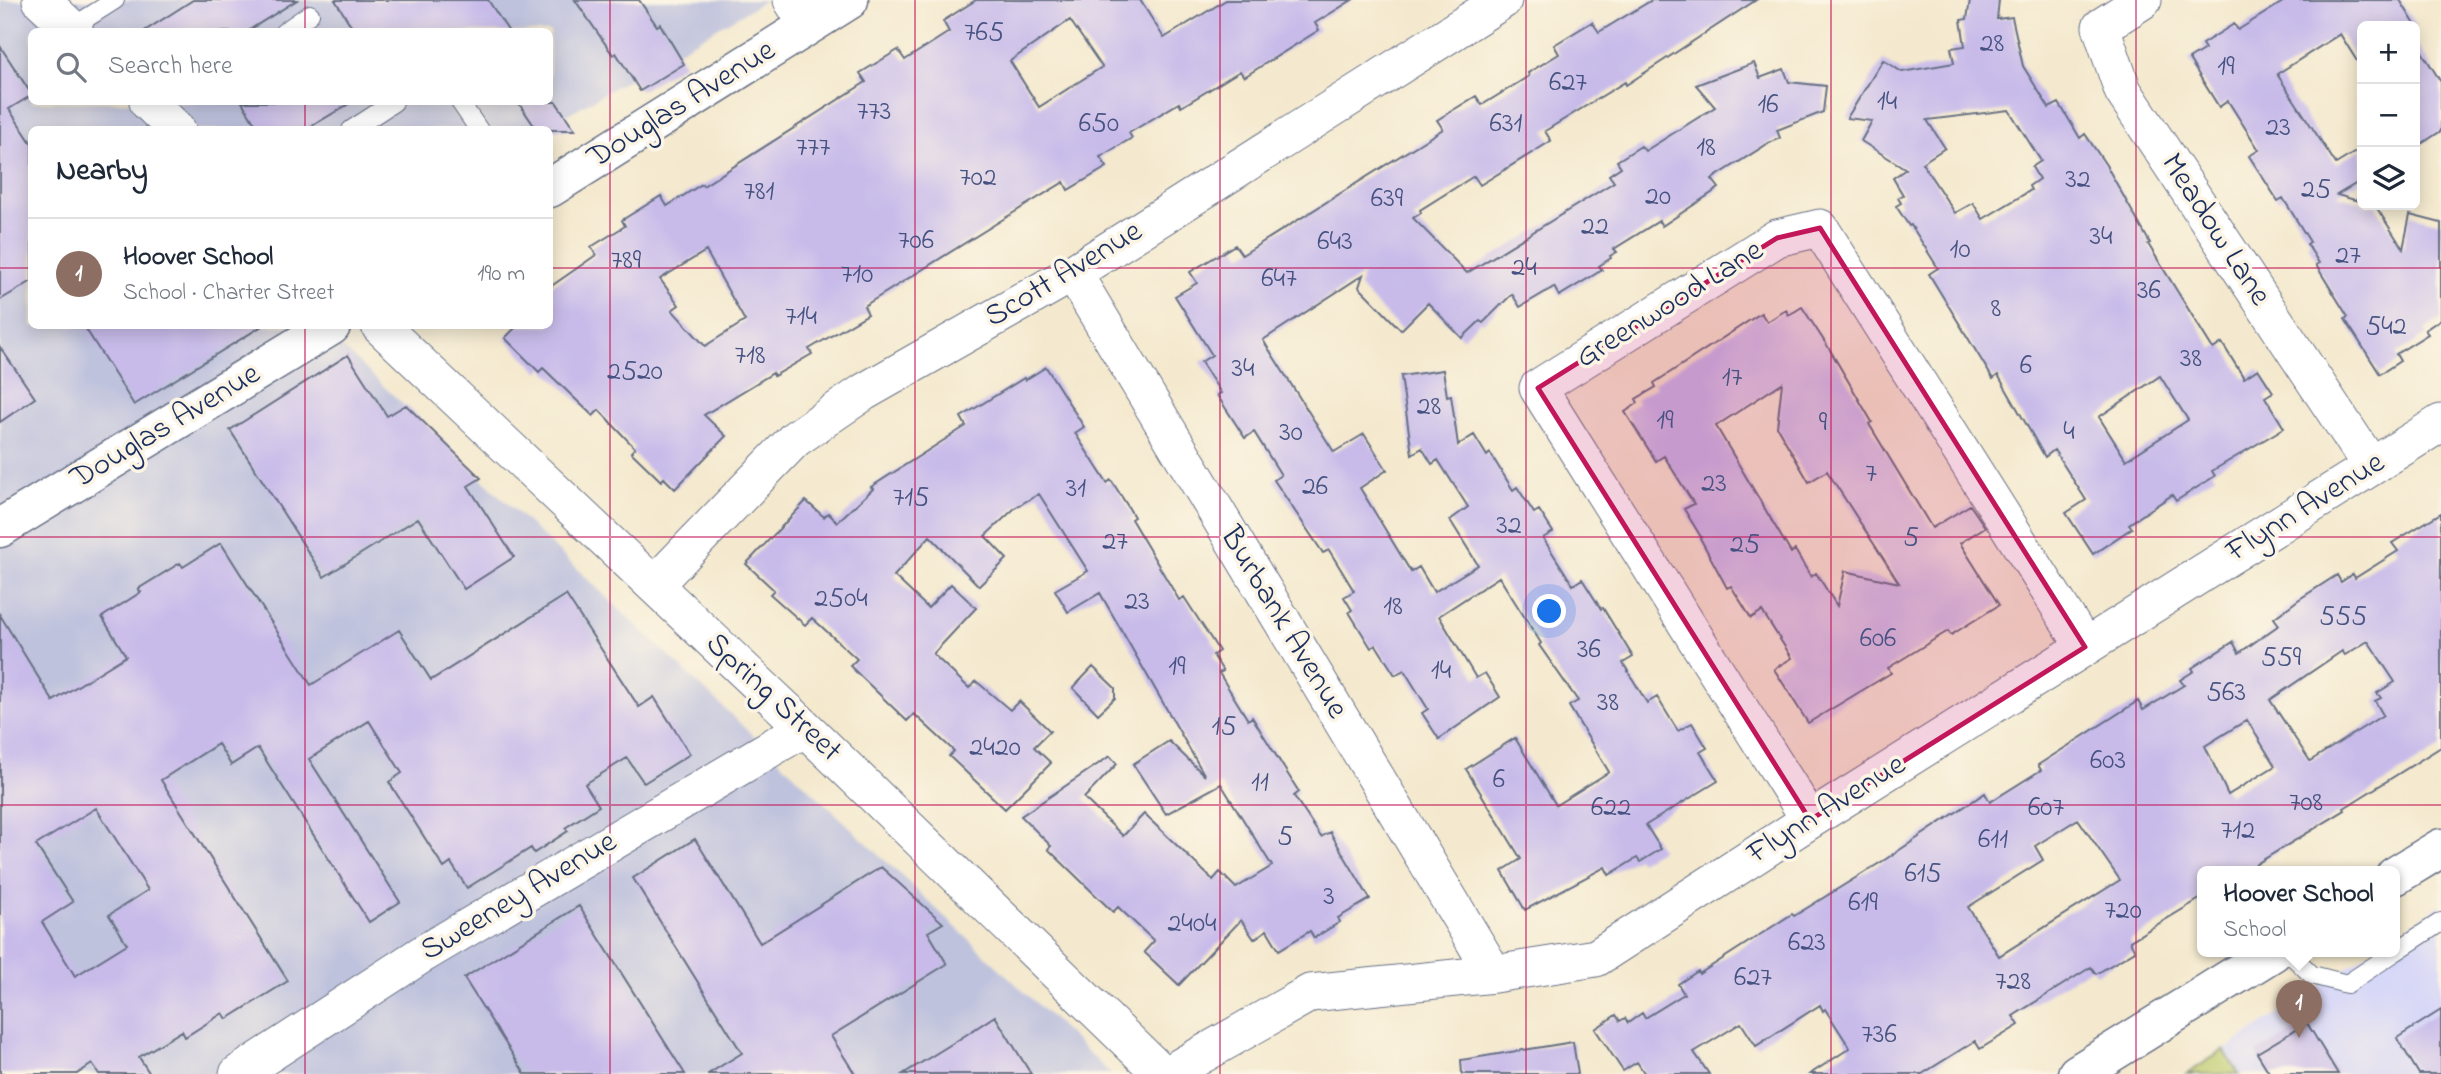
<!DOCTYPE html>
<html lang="en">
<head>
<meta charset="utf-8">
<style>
	body { margin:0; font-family:"Indie Flower",sans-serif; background:#f2f2f3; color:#1f2937 }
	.controls { position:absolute; right:21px; top:21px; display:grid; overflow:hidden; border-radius:10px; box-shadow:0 4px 18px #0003 }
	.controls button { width:63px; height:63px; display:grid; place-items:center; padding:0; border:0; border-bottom:2px solid #e0e1e3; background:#fff; color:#1f2937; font:35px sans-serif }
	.you { position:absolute; left:1550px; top:612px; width:24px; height:24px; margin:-18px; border:5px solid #fff; border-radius:50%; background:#1a73e8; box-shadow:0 0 0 10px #1a73e833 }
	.badge { display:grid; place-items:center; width:46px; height:46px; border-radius:50%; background:#ea580c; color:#fff; font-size:23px; font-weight:700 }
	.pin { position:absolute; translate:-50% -58px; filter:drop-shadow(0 2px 4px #0008) }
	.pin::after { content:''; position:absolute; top:37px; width:24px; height:21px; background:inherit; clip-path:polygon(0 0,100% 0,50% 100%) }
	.popup { position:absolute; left:2197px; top:866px; width:203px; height:91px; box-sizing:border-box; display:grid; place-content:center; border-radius:10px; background:#fff; filter:drop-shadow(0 2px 5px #0005); font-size:23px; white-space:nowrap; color:#747a83 }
	.popup b { font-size:26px; color:#1f2937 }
	.popup::after { content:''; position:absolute; left:50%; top:100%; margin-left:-14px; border:14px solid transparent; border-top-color:#fff }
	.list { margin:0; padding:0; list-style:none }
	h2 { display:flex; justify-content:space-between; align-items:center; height:91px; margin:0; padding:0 28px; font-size:30px }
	h2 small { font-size:23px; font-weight:400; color:#747a83 }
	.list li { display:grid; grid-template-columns:46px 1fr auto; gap:21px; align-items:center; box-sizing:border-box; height:112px; padding:0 28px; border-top:2px solid #e0e1e3 }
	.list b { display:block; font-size:26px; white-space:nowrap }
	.list p { margin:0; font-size:23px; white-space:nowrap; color:#747a83 }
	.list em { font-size:23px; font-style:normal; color:#747a83 }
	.icon { flex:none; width:38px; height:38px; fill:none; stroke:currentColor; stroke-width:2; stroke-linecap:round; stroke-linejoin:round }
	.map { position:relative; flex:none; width:2441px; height:1074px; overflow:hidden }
	.search { position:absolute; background:#fff; box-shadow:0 4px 18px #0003; left:28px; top:28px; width:525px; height:77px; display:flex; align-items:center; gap:18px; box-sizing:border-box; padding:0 24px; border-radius:10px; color:#747a83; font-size:26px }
	.panel { position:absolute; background:#fff; box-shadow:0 4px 18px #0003; left:28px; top:126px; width:525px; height:203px; border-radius:10px }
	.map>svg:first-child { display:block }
</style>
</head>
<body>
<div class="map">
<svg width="2441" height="1074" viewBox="0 0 2441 1074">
	<rect width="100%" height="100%" fill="#fcf5e5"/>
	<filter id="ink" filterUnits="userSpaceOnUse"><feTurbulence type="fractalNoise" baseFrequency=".0143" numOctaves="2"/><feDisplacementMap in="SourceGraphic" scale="14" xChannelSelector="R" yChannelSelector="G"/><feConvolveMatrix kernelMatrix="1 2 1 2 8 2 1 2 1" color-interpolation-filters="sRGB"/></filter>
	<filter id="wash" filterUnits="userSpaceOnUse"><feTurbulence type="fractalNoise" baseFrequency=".00686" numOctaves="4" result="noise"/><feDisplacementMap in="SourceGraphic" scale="28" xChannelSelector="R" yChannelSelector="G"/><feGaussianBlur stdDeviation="1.57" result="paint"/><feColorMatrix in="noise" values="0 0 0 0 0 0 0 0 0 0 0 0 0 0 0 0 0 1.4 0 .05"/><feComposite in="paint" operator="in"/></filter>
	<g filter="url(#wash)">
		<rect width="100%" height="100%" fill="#f4e9ce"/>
		<path fill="#d7d7f8" d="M2441,904v170h-202l-15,-24 146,-98h25v-17z"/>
		<path fill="#bfc2dd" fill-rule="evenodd" d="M0,0h766l-224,129 -510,1v196h288l791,748h-1111zM32,32h518v70h-518z"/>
		<path fill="#beca6c" stroke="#6c7c65" stroke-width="2" d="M2224,1050l15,24h-52z"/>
		<g id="blocks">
			<path fill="#c8bbea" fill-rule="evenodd" d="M193,0h104l-51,32h-103z
				M335,0h153l21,32h-154z
				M575,0h64l18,26 3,-2 24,40 -44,27 -24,-38 -3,2z
				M976,0h164l24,38 62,-38h126l-37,23 4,7 -75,47 -4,-6 -59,36 -2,-4 -50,30 3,5 -32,19 7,10 -39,23 -4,-8 -59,36 -141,88 4,8 -59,35 3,5 -38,22 -1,-3 -69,42 22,21 -51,53 -11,-11 -3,3 -30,-29 4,-4 -36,-38 -6,6 -50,-48 -4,4 -34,-34 12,-12h33v-39l46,-32 -5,-8 34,-21 -3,-6 39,-24 6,10 35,-22 1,2 163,-104 -6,-9 38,-23 7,10 44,-28 -6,-11zM1070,20l32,47 -63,40 -29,-46zM706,251l39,70 -40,25 -33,-36 7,-5 -19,-26z
				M1652,0h104l-130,85 -1,-3 -80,49 6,10 -71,44 -6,-9 -54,34 1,3 -8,5 54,55 147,-91 -5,-7 12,-8 -4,-6 24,-15 4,5 70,-44 -19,-22 58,-22 6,15 24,-9 5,13 37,4 -3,26 -46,18 3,8 -11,5 -57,36 7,9 -57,38 -3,-5 -45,28 3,3 -7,4 1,2 -12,8 3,4 -43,26 -5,-9 -34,20 -8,-13 -29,29 -3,-2 -18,17 -34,-35 -27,27 -42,-43 4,-12 -100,65 71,112 30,-18 23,36 -27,18 51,84 8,-5 15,25 44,-27 -28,-45 18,-13 -30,-47 -6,4 -10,-16 -10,6 -11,-78 42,-6 4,26 4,-1 7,50 16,-10 13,21 3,-3 23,37 4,-3 17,26 5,-3 14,22 -10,6 30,47 9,-6 19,30 2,-1 30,49 -10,6 24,40 10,-6 21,34 14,-8 15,25 -7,4 18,29 -72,44 15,24 -21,13 -3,-4 -28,17 -4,-8 -80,43 -23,-39 19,-12 -55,-90 49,-31 41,67 53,-33 -40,-66 9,-5 -39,-56 2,-2 -42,-66 -60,39 37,62 9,-5 15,24 -61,42 -17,-26 6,-4 -24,-39 -9,5 -19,-30 -5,3 -22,-36 3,-2 -8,-13 10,-6 -25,-41 -6,3 -49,-73 7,-5 -27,-43 -9,6 -28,-43 4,-2 -20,-31 11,-7 -37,-59 22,-13 -7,-11 45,-27 7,10 201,-126 -6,-9 39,-24 6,9 47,-29 -1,-3 31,-19 -5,-9 38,-23 7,10z
				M1970,0h29l-2,19 15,-2 11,49 26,42 10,-5 21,35 5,-4 21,31 44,78 -2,1 65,105 9,-6 22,35 14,-9 15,23 -8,5 19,31 -72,43 3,5 -39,25 -4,-6 -43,29 3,4 -39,26 -27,-41 20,-13 -32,-50 -9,7 -47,-82 -5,4 -64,-105 9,-6 -27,-43 -2,1 -13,-20 5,-3 -3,-5 5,-3 -10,-17 13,-9 -45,-28 11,-20 -25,-3 36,-58 19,12 52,-9 -3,-15 14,-2 -4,-26 6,-1zM2009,110l32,51 -9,6 7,12 -10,7 2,4 -48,29 -10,-16 -18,10 -33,-50 23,-15 -18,-28zM2160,376l28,44 -62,40 -27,-43z
				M2286,0h114l16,26h-54v43l-22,-35 -63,40 59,90 26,-16v32l-25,15 25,7v3h13l28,44 7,-34 31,8v96l-16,11 3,4 -32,20 4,7 -20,13 -35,-55 3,-2 -32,-52 3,-2 -12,-19 3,-2 -27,-44 -5,3 -29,-45 10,-6 -31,-49 -9,6 -30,-48 16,-10 -3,-5 32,-20 4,6z
				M2415,41l26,41v49l-26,17z
				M0,46l32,49 -23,14 23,35v137l-32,19z
				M242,102h110l-47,28h-46z
				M518,102h38l19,28h-38z
				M1802,307l28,43 42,72 -3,2 63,104 38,-23 15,22 -25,16 39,62 -48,30 -3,-4 -60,37 3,5 -83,50 -34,-54 18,-11 -30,-47 -11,7 -20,-32 -4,2 -27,-50 1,-1 -17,-28 10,-5 -30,-48 -8,5 -31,-49 13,-9 -2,-4 20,-12 -2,-4 107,-70 6,9 19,-12 3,5zM1782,383l-5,44 32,55 18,-11 72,112 -54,-12 -8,35 -21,-33 -5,4 -16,-27 -4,3 -75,-127z
				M84,326h178l-128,79z
				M0,347l35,51 -35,24z
				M348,355l39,61 19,-11 75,73 -13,8 46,71 -50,32 -46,-71 -94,59 -94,-147z
				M1046,367l38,60 -9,6 32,50 4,-3 16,25 7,12 -3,2 48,81 5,-3 35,54 -6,4 10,16 -4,2 29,47 4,-3 47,75 -5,4 27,41 9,-5 40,67 -32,19 2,4 -26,16 -4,-7 -31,19 -12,-20 -13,9 -13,-19 -62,65 -35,-33 10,-11 -36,-34 -5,5 -65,-63 3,-3 -30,-30 89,-60 7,8 -33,34 39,38 21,-22 69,66 7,-8 16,16 36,-22 -51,-82 -55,30 -33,-50 36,-23 36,35 -105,-183 -32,19 -13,-22 33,-19 -49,-77 -23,13 -31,29 22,23 -28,27 -49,-50 -36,40 34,32 23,-24 25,24 -43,46 36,34 7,-7 34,29 9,-9 31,30 -16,16 17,16 -46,46 -56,-53 5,-5 -40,-37 -7,7 -57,-55 7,-7 -45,-41 -7,7 -35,-31 4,-4 -28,-26 60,-63 18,16 4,-4 9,9 36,-33 -2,-2 95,-61 -5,-9 63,-39 1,2z
				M2441,513v234l-97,61 1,2 -102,62h-40v25l-73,44 5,10 -39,23 -5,-7 -78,49 6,9 -39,24 -5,-8 -53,33h-112l40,-26 -25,-39 -2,2 -3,-6 -64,41 -15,-23 -47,29 15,22h-64l-8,-12 -14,9 -28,-42 21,-14 4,6 5,-3 3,5 14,-10 3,5 39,-24 -6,-10 20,-13 1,3 93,-60 2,2 92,-57 99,-66 5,9 51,-32 -3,-5 100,-64 5,9 41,-25 -4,-5 14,-9 -2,-3 41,-26 6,11 40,-28 -5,-7 24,-18 39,-25 4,7 12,-8 2,4 43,-27 -6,-8zM2368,641l27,41 -18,11 4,5 -6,3 8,14 -73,46 -40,-61 72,-49 3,4zM2247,720l28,46 -47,29 -23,-49zM2078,819l42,61 -121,76 -31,-49 75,-47 -8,-14z
				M221,543l90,142 88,-55 32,50 135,-85 73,112 15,-10 36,57 -46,29 -17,-25 -42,26 14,22 -34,22 3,3 -34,22 -3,-5 -64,40 -16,-25 -7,5 -55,-86 13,-9 -33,-52 -60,38 91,143 -31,20 -111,-174 -27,17 -13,-21 -57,36 127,201 -61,38 -4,-6 -38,24 -3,-6 -43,26 11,17h-51l-7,-10 -15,10h-77v-459l53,86 73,-45 -24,-39 39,-25 -3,-3 42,-26 3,4zM96,808l52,82 -39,25 18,29 -52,32 -33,-54 31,-20 -37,-57z
				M1093,667l22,21v10l-17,16 -25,-26z
				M695,839l65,104 121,-76 62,56 -15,9 19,32 -116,72 24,38h-147l34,-21 -109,-175z
				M579,906l106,168h-160l-61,-96z
				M2441,1010v64h-22l-22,-36z
				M995,1016l36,58h-128l55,-34z
				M2307,1023l31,51h-68l-13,-21z
				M1573,1042l5,32h-116l-1,-14z"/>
		</g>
	</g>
	<g filter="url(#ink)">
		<use href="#blocks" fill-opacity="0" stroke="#677085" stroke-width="2"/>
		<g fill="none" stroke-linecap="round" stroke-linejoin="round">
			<g stroke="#677085" stroke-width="20">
				<path id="service" d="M71,28l44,-28
					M284,32l26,-18
					M460,102l19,28
					M351,130l43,-28
					M2288,952l24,23 35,9 48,-32
					M2395,952l46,-30"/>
			</g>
			<g stroke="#677085" stroke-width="39">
				<path id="minor" d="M41,0l34,32
					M792,0l16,26
					M2143,0l-42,27 22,64 248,375
					M148,102l29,28
					M1073,273l421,701
					M380,326l425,402 357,346
					M654,585l141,-146 69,-47 209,-119 430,-273
					M1810,820l-272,-432 239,-150 43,-10 265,419
					M238,1074l183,-119 384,-227
					M1168,1074l142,-81 184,-19 102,-16 214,-138 631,-397"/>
			</g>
			<g stroke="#677085" stroke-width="41">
				<path id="tertiary" d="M550,188l299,-188
					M0,528l331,-202
					M2395,876l46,-28
					M2077,1074l196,-122"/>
			</g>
			<use href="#service" stroke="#fff" stroke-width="18"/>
			<use href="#minor" stroke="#fff" stroke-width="37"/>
			<use href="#tertiary" stroke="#fff" stroke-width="38"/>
		</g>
	</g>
	<path fill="#c2185b" fill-opacity="0.2" stroke="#c2185b" stroke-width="5" stroke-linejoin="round" d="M1820,228l265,419 -275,173 -272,-432 239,-150z"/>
	<path fill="none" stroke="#c2185b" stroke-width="2" stroke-opacity="0.55" d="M305,0v32M610,0v1074M915,0v1074M1220,0v1074M1526,0v1074M1831,0v1074M2136,0v1074M305,102v28M0,268h32M550,268h1891M305,326v748M0,537h2441M0,805h2441"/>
	<g text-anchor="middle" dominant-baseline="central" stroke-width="7" stroke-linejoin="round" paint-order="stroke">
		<g font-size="28" fill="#465281">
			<text x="984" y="33">765</text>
			<text x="1992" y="44">28</text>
			<text x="2226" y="67">19</text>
			<text x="1568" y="83">627</text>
			<text x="1887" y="102">14</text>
			<text x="1768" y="105">16</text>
			<text x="874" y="112">773</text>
			<text x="1099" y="124">650</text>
			<text x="1506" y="124">631</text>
			<text x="2278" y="128">23</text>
			<text x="813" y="148">777</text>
			<text x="1706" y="148">18</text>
			<text x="978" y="178">702</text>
			<text x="2078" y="180">32</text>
			<text x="2316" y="190">25</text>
			<text x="759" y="192">781</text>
			<text x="1658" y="197">20</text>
			<text x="1387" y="199">639</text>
			<text x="1595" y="227">22</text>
			<text x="2101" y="237">34</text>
			<text x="916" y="241">706</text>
			<text x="1335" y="242">643</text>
			<text x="1960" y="250">10</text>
			<text x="2348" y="256">27</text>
			<text x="626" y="261">789</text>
			<text x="1524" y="268">24</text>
			<text x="857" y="275">710</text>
			<text x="1279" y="279">647</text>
			<text x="2149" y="291">36</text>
			<text x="1996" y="309">8</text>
			<text x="801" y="317">714</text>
			<text x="2386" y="327">542</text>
			<text x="750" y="356">718</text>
			<text x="2191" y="359">38</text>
			<text x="2026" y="366">6</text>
			<text x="1243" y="369">34</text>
			<text x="635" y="372">2520</text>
			<text x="1732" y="378">17</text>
			<text x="1429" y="407">28</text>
			<text x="1665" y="421">19</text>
			<text x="1823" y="423">9</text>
			<text x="2069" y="432">4</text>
			<text x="1291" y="433">30</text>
			<text x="1871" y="474">7</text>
			<text x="1714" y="484">23</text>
			<text x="1315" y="487">26</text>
			<text x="1076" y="489">31</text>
			<text x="911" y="498">715</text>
			<text x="1509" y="526">32</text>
			<text x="1911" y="538">5</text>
			<text x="1115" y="542">27</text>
			<text x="1745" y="545">25</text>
			<text x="841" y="599">2504</text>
			<text x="1137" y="602">23</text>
			<text x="1393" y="607">18</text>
			<text x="2343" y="617">555</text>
			<text x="1878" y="639">606</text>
			<text x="1589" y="650">36</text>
			<text x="2281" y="658">559</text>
			<text x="1177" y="667">19</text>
			<text x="1441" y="671">14</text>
			<text x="2226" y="693">563</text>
			<text x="1608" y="703">38</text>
			<text x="1224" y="727">15</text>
			<text x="995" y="748">2420</text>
			<text x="2108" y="761">603</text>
			<text x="1499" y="780">6</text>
			<text x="1260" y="783">11</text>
			<text x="2306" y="803">708</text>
			<text x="1611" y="808">622</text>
			<text x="2046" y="808">607</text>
			<text x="2238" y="831">712</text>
			<text x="1285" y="837">5</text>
			<text x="1993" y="840">611</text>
			<text x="1923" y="874">615</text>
			<text x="1329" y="897">3</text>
			<text x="1863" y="903">619</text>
			<text x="2123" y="911">720</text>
			<text x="1192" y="924">2404</text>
			<text x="1807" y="943">623</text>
			<text x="1753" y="978">627</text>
			<text x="2013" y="982">728</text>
			<text x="1879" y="1035">736</text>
		</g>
		<g font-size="32" fill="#1b2f5e" stroke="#fcf5e5">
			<text transform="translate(682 105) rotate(-32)">Douglas Avenue</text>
			<text transform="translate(2215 230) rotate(57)">Meadow Lane</text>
			<text transform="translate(1064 275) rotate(-31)">Scott Avenue</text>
			<text transform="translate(1670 305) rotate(-32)">Greenwood Lane</text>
			<text transform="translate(166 427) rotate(-31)">Douglas Avenue</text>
			<text transform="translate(2306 508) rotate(-32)">Flynn Avenue</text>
			<text transform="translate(1283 623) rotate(59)">Burbank Avenue</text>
			<text transform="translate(773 698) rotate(43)">Spring Street</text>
			<text transform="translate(1827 810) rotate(-32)">Flynn Avenue</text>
			<text transform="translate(519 897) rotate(-31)">Sweeney Avenue</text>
		</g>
	</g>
</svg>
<div class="controls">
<button>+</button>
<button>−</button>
<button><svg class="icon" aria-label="layers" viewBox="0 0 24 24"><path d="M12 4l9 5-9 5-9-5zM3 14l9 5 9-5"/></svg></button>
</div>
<div class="you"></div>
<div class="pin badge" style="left:2299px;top:1038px;background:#8d6e63">1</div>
<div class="popup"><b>Hoover School</b>School</div>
<div class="search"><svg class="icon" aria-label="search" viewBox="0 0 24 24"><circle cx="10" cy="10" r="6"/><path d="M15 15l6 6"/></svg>Search here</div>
<section class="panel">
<h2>Nearby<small></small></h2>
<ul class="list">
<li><span class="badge" style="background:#8d6e63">1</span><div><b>Hoover School</b><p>School · Charter Street</p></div><em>190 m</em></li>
</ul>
</section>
</div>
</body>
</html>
